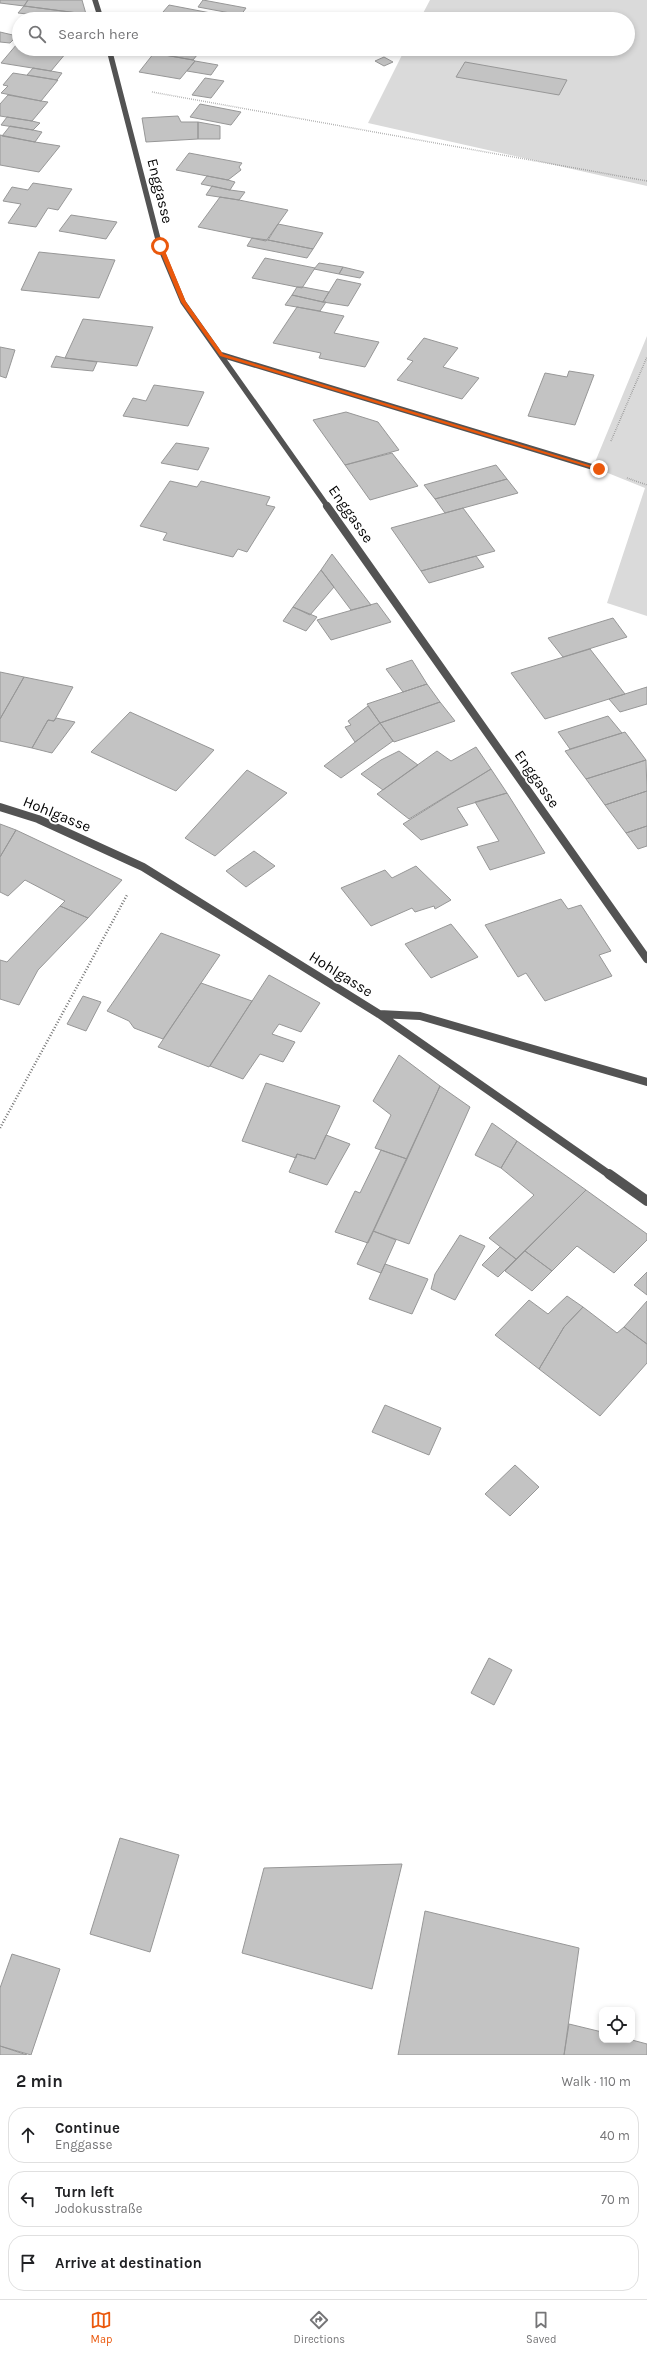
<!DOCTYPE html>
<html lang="en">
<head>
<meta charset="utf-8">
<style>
	body { margin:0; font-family:Karla,sans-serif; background:#f2f2f2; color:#202124 }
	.controls { position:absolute; right:12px; bottom:12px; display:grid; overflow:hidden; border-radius:8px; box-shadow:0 2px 6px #0003 }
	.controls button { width:36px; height:36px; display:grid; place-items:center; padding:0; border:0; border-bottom:1px solid #e0e0e0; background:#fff; color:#202124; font:20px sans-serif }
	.stop { position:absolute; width:12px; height:12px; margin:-9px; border:3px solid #ea580c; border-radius:50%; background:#fff }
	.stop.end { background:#ea580c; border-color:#fff; box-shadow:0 1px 4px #0008 }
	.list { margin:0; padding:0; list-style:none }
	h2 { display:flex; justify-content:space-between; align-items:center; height:52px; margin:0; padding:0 16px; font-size:17px }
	h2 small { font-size:13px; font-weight:400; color:#757577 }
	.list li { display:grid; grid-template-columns:26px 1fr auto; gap:12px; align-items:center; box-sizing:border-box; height:56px; margin:0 8px 8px; padding:0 8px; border:1px solid #e0e0e0; border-radius:16px }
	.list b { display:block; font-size:15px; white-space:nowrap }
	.list p { margin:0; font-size:13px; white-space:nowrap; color:#757577 }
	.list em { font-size:13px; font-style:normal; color:#757577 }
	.icon { flex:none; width:22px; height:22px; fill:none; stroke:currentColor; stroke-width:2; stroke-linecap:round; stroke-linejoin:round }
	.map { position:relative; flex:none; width:647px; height:2055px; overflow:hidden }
	.search { position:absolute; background:#fff; box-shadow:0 2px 6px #0003; left:12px; right:12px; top:12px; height:44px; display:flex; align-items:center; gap:10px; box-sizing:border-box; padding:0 14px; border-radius:22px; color:#757577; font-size:15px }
	.sheet { height:244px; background:#fff }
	nav { display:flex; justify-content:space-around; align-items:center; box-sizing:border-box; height:56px; border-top:1px solid #e0e0e0; background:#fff; font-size:11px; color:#757577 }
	nav a { display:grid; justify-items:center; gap:2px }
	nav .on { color:#ea580c }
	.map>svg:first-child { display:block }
</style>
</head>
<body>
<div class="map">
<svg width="647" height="2055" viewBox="0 0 647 2055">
	<rect width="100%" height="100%" fill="#fff"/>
	<path fill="#dadada" d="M430,0h217v186l-279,-63 37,-74h223v-30h-208z
		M647,336v280l-40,-13 38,-115 -52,-21z"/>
	<path fill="#c3c3c3" stroke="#979797" d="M0,0h28l-4,6 -24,-3z
		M28,0h54l4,14 -62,-8z
		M203,0l43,8 -5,7 -43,-8z
		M169,5l47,9 -4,5h-55z
		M24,6l53,7 -4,6 -55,-6z
		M34,14l39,5h-42z
		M0,32l17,4 -7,7 -10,-1z
		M17,44l2,5h25l22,4 -15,18 -50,-8z
		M149,49h53l-9,11 -46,-8z
		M154,53l39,7 2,1 -15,18 -41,-7z
		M384,57l9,5 -9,4 -9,-5z
		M195,61l23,4 -7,10 -24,-4z
		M465,62l102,18 -8,15 -103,-18z
		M33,68l18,3 11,2 -5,7 -30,-5z
		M13,73l44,7h1l-17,21 -40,-8 7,-7 -5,-1z
		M205,78l19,3 -13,17 -19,-3z
		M8,95l33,6 7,1 -16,19 -32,-5v-12z
		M200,104l41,8 -10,13 -41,-8z
		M178,116l3,6h17v17l-52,3 -4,-24z
		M7,117l25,4 8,2 -7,7 -32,-5z
		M198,122l22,4v13h-22z
		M10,126l23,4 9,2 -7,10 -33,-6z
		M0,135l35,7 25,4 -21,26 -39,-7z
		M189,153l53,10 -3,4 2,3 -13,10 -52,-10z
		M207,176l21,4 7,2 -5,8 -29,-6z
		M33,183l39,6 -14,21 -10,-2 -12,19 -28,-4 13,-19 -18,-3 9,-14 16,3z
		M212,186l18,4 15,2 -6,8 -33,-5z
		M220,197l19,3 49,10 -22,31 -68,-14z
		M71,215l46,7 -11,17 -47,-8z
		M278,224l45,9 -10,16 -45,-9z
		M252,238l16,2 45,9 -6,9 -60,-12z
		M39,252l76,8 -16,38 -78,-8z
		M265,258l50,10 -13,20 -50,-10z
		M319,263l24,4 -4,7 -25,-5z
		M343,267l21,5 -4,6 -21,-4z
		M337,279l24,5 -13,22 -25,-4z
		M297,287h6l26,5 -6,10 -31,-7z
		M292,295l31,7h3l-6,9 -35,-6z
		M297,307l47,9 -10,17 45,9 -14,25 -46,-9 2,-5 -48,-10z
		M83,319l70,8 -16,39 -72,-8z
		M424,338l34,10 -15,19 36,11 -17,21 -65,-19 16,-19 -6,-2z
		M0,347l15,3 -9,28 -6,-2z
		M56,356l9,2 32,4 -4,9 -42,-4z
		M569,371l25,4 -19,50 -47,-9 17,-43 22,4z
		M154,385l50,7 -16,34 -65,-10 10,-18 13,3z
		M346,412l32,10 21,28 -54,15 -32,-45z
		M176,443l33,5 -11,22 -37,-7z
		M392,453l26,33 -48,14 -25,-35z
		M496,465l11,14 -72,20 -11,-14z
		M507,479l11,14 -73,20 -10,-14z
		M170,481l27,6 4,-6 69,16 -4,8 9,2 -28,45 -9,-3 -5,8 -70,-17 4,-7 -27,-7z
		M463,508l32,43 -74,20 -30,-43z
		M332,554l39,51 -20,5 -30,-40z
		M476,556l8,11 -55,16 -8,-12z
		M321,570l13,17 -24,28 -17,-8z
		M377,603l14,19 -60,18 -14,-20z
		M293,607l24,10 -11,14 -23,-10z
		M613,618l14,19 -64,20 -15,-19z
		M590,649l35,45 -80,25 -34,-46z
		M412,660l15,24 -24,8 -17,-23z
		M0,672l24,5 -24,42z
		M24,677l49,10 -19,34 -6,-1 -16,28 -32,-7v-22z
		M427,684l13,18 -60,21 -13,-19z
		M647,687v17l-27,8 -11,-13z
		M440,702l15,19 -61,21 -14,-19z
		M368,706l12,17 -25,19 -10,-15 6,-2 -3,-4z
		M130,712l84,38 -38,41 -85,-39z
		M608,716l14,17 -52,16 -12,-17z
		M56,718l19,4 -23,31 -20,-5 16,-28 6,1z
		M380,723l13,18 -52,37 -17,-12z
		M625,732l21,28 -60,19 -21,-28z
		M476,747l15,22 -82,50 -32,-25 60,-43 14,10z
		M399,751l19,14 -35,25 -22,-16 20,-14z
		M646,760l1,31 -42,14 -19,-26z
		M491,769l16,24 -50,15 11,17 -47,15 -18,-16z
		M247,770l40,23 -72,63 -30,-18z
		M647,791v35l-21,7 -21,-28z
		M507,793l38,60 -55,17 -13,-23 22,-6 -24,-39z
		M0,824l16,6 -16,27z
		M647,826v20l-9,3 -12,-16z
		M16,830l106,50 -34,38 -28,-12 5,-5 -40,-21 -17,16 -8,-4v-35z
		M254,851l21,15 -29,21 -20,-16z
		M416,866l35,34 -16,9 -1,-3 -19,6 -3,-4 -41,18 -30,-38 44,-18 7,8z
		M561,899l7,10 13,-4 30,46 -12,4 13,21 -67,25 -19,-28 -8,4 -33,-52z
		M60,906l28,12 -50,52 -19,35 -19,-6v-39l7,2z
		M451,924l27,33 -47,21 -26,-34z
		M161,933l59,22 -57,84 -29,-11 -5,-7 -22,-10z
		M269,975l51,28 -19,29 -22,-8 -7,10 23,8 -12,20 -23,-8 -17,25 -33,-13z
		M201,983l51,18 -43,66 -51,-20z
		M83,996l18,6 -15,29 -19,-7z
		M399,1055l41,31 -33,73 -32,-11 16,-33 -18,-14z
		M266,1083l74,23 -25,53 -18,-5 -1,4 -54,-17z
		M440,1086l30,21 -61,137 -36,-13z
		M492,1123l25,18 -16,27 -26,-13z
		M326,1135l24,9 -23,41 -38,-13 8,-18 18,5z
		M517,1141l69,49 -70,69 -27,-21 45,-43 -33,-27z
		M381,1150l26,9 -39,84 -33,-11 20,-41 5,2z
		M586,1190l61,44v6l-33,33 -37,-27 -25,25 -27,-20z
		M373,1231l23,9 -15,33 -24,-9z
		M460,1235l25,11 -30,54 -24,-11 4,-15z
		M500,1247l16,12 -18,18 -16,-12z
		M525,1251l27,20 -20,20 -27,-20z
		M385,1264l43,15 -16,35 -43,-15z
		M647,1272v23l-13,-10z
		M567,1296l16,11 -19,20 -25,42 -44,-34 34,-35 19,14z
		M647,1301v43l-23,-17z
		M583,1307l34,26 7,-6 23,17v19l-47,53 -61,-47 25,-42z
		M385,1405l56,23 -12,27 -57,-23z
		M515,1465l24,22 -29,29 -25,-22z
		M489,1658l23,12 -18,35 -23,-12z
		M120,1838l59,17 -29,97 -60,-18z
		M402,1864l-30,125 -130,-36 22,-85z
		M425,1911l154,37 -15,107h-166z
		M12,1954l48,15 -29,86 -31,-9v-58z
		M569,2024l33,8v8h30l15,4v11h-83z
		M0,2046l27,9h-27z"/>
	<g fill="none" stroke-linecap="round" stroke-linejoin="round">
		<path stroke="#757575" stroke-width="1.5" stroke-dasharray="0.5 1.5" stroke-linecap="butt" d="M152,92l495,89
			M611,441l36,-84
			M627,478l20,7"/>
		<path stroke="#757575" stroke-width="2.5" stroke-dasharray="1 2" stroke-linecap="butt" d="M0,1128l127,-233"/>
		<path stroke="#535353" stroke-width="5.5" d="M222,355l377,114"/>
		<path stroke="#535353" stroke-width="5.5" d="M95,0l6,19
			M109,49l51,198 23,55 145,205"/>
		<path stroke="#535353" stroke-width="8" d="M327,506l320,453
			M0,807l38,12 105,48 236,147 231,161
			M379,1014l41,2 227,66"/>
		<path stroke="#535353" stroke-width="10" d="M609,1174l38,27"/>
	</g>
	<path fill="#ea580c" d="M158,246h5l23,56 37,52 379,115 -4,1 -378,-114 -39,-54z"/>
	<g text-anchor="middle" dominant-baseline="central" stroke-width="4" stroke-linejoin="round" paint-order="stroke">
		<g font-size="15" fill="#000" stroke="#fff">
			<text transform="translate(160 191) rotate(76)">Enggasse</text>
			<text transform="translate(351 514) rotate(55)">Enggasse</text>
			<text transform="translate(537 779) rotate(55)">Enggasse</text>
			<text transform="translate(57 814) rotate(22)">Hohlgasse</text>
			<text transform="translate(341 974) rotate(32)">Hohlgasse</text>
		</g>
	</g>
</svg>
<div class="controls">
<button><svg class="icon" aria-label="locate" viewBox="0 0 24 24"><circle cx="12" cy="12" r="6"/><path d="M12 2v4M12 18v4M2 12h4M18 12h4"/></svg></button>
</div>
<div class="stop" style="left:160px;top:246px"></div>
<div class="stop end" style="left:599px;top:469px"></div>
<div class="search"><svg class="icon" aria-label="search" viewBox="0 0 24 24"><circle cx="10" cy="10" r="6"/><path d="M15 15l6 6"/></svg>Search here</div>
</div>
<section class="sheet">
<h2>2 min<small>Walk · 110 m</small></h2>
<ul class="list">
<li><svg class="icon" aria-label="ahead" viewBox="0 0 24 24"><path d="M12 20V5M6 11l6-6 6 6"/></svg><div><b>Continue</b><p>Enggasse</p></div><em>40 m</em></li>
<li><svg class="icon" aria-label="left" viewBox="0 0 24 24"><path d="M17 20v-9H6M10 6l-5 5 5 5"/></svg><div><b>Turn left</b><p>Jodokusstraße</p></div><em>70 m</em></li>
<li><svg class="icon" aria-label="arrive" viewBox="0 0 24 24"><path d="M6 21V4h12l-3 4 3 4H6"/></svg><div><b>Arrive at destination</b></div></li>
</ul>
</section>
<nav>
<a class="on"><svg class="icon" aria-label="map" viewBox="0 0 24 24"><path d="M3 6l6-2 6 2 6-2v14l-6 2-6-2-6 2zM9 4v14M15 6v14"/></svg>Map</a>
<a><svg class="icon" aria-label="directions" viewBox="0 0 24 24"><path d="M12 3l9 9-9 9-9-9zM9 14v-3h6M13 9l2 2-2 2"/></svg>Directions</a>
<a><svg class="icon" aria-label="saved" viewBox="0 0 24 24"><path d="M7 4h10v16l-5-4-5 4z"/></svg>Saved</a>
</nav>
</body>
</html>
